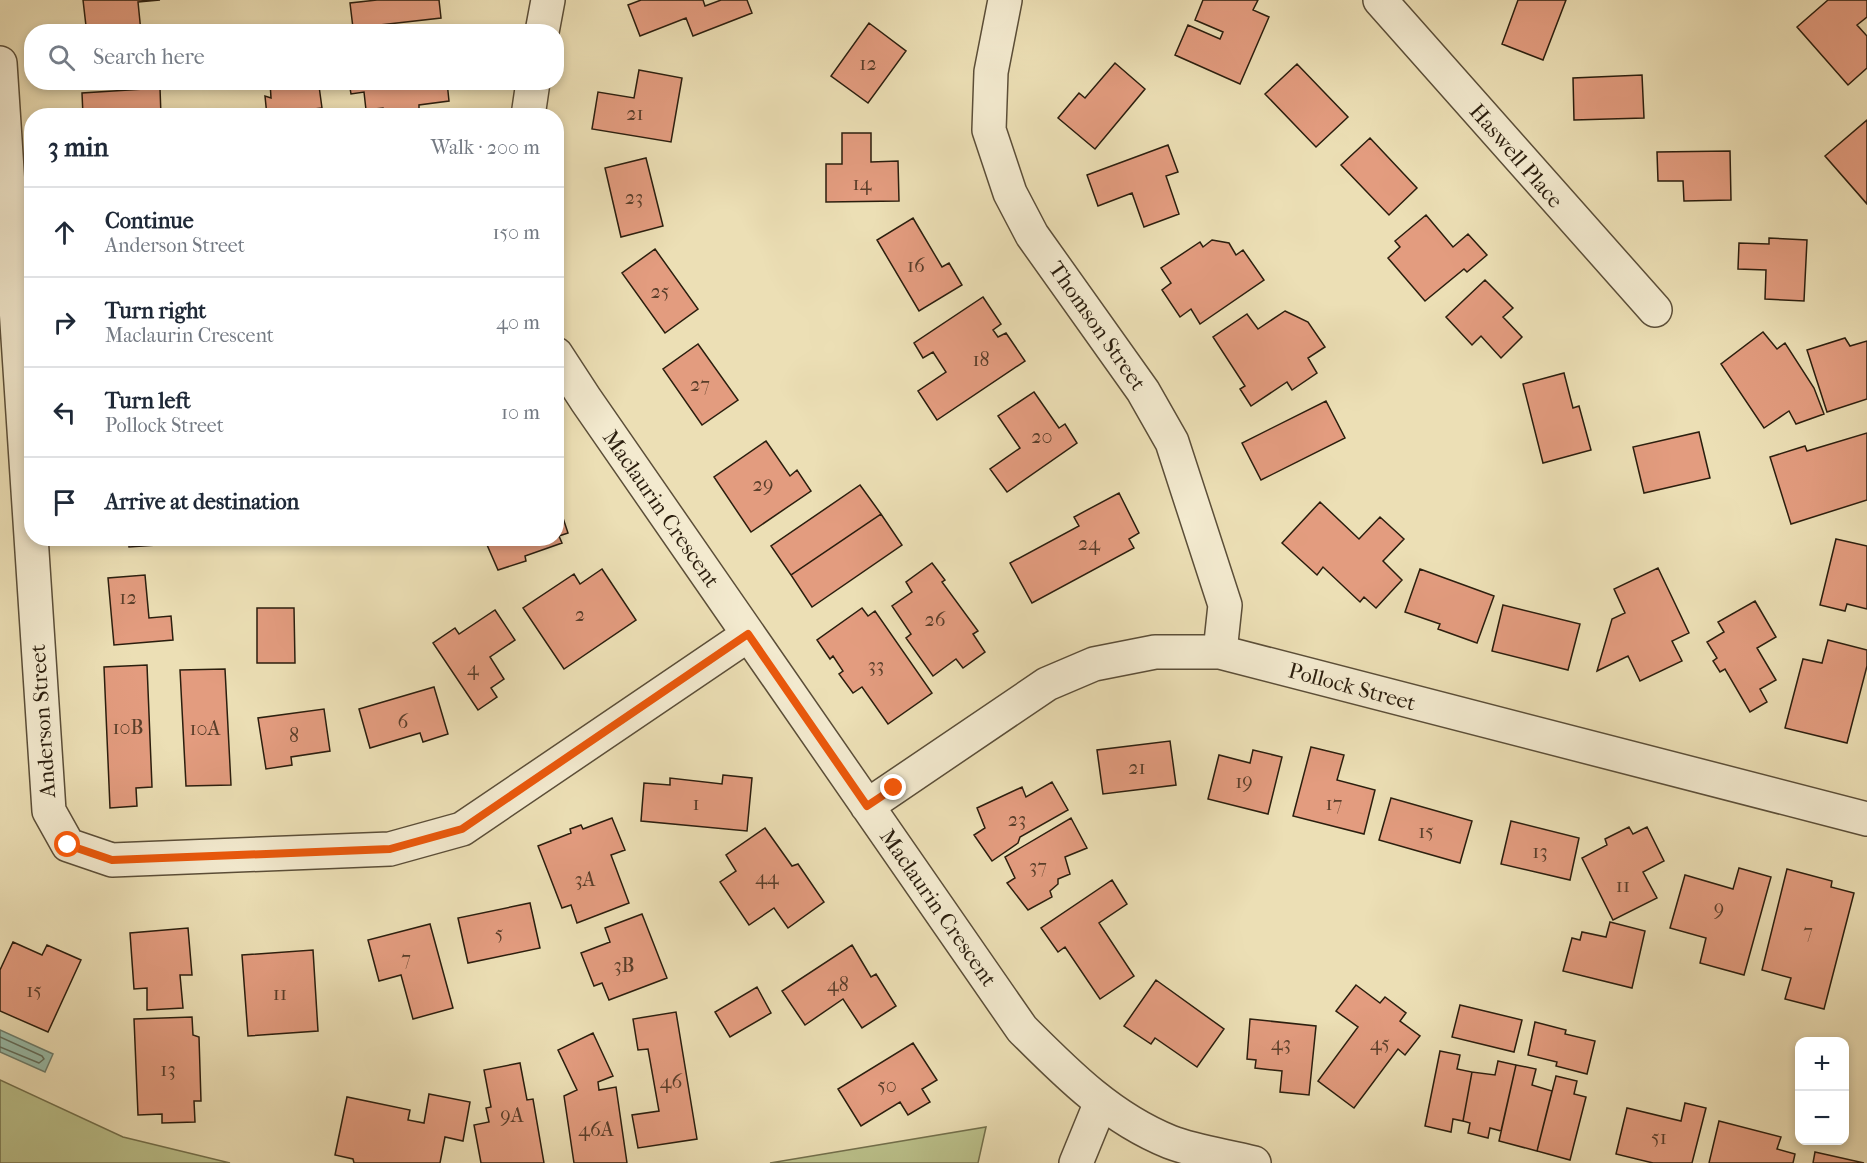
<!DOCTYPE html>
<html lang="en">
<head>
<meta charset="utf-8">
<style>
	body { margin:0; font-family:"IM FELL French Canon",serif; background:#f6f6f7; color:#1f2937 }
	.controls { position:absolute; right:18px; bottom:18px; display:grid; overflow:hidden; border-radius:12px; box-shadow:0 3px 9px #0003 }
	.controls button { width:54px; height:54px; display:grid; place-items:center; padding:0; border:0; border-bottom:2px solid #e0e1e3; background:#fff; color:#1f2937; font:30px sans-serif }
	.stop { position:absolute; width:18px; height:18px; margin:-14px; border:4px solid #ea580c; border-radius:50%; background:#fff }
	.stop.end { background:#ea580c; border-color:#fff; box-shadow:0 2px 6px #0008 }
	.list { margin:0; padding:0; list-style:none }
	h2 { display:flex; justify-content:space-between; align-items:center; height:78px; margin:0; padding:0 24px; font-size:26px }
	h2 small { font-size:20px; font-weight:400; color:#747a83 }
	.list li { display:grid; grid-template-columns:39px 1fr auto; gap:18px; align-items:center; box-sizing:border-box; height:90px; padding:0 24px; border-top:2px solid #e0e1e3 }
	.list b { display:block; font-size:22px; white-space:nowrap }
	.list p { margin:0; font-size:20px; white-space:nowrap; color:#747a83 }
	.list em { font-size:20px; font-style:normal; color:#747a83 }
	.icon { flex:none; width:33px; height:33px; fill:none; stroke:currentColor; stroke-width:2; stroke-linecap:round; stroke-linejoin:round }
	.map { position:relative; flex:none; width:1867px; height:1163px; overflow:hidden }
	.search { position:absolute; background:#fff; box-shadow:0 3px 9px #0003; left:24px; top:24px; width:540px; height:66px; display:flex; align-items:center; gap:15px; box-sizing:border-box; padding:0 21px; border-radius:24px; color:#747a83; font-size:22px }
	.panel { position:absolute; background:#fff; box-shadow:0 3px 9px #0003; left:24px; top:108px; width:540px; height:438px; border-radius:24px }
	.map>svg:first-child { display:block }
</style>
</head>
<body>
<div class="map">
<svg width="1867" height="1163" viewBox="0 0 1867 1163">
	<rect width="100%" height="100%" fill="#ecdfb5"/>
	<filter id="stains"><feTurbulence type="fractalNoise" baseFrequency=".00333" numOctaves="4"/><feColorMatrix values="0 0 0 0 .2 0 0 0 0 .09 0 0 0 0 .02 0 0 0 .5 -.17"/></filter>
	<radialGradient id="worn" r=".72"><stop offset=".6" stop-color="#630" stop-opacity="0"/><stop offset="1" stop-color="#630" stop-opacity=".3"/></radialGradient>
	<path fill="#bbc18b" stroke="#73704c" stroke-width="1.5" d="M0,1080l123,57 107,26h-230z
		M986,1127l-8,36h-208z"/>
	<path fill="#99bdaa" stroke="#6d7d6c" stroke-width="1.5" d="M0,1030l53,24 -8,18 -45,-20z"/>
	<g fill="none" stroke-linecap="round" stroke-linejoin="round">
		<path stroke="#626e5c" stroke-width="1.5" d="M0,1037l42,19 2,3 -5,4 -39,-16"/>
	</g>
	<path fill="#e39c7f" stroke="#2b1e0e" stroke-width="1.5" d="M83,0h77l-22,2 3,30h-60v-6h5z
		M377,0h62l2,18 -88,10 -3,-25z
		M641,0h62l2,6 16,-6h26l5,13 -59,23 -7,-18 -46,18 -12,-31z
		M1203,0h55l-5,10 16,7 -29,67 -65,-29 13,-30 32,14 3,-7 -28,-12z
		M1518,0h48l-23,60 -41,-16z
		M1828,0h39v17l-10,8 10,11v32l-19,17 -51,-58z
		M869,23l37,28 -38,52 -37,-27z
		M1115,63l30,26 -50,60 -37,-31 21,-25 6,5z
		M1297,64l51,53 -32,30 -51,-53z
		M639,70l43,8 -11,64 -79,-13 6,-37 36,6z
		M1642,75l2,43 -70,2 -1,-42z
		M270,82h65v2l-16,2 3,22 -15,2v6h-40l-2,-20 6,2z
		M349,82h98l2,19 -30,4v6l-35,4 -1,-7 -17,2 -2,-18 -13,2z
		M160,88l1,28h-78l-1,-23z
		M1867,120v84l-42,-48z
		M842,133h29v29l27,-1 1,40 -73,1v-38h16z
		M1370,138l47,50 -28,27 -48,-50z
		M1168,145l10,27 -12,4 13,38 -35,13 -12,-34 -34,13 -11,-31z
		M1730,151l1,49 -47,1 -1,-20h-25l-1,-29z
		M646,158l17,68 -42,11 -16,-69z
		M1426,215l27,32 15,-13 19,21 -20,17 -3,-3 -39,32 -37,-43 12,-11 -5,-6z
		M913,218l29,49 7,-4 13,22 -43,26 -42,-71z
		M1769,238l38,2 -3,61 -39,-2 1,-29 -28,-1 1,-26 30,1z
		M1212,240l17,3 7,12 7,-5 21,30 -64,44 -9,-15 -11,8 -18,-27 9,-7 -10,-15 39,-26 3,5z
		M655,249l43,60 -33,24 -43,-60z
		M1485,280l28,28 -10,9 19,20 -21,21 -20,-22 -9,9 -26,-28z
		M983,297l18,27 -8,6 5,7 8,-4 19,28 -88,59 -19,-29 28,-19 -13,-20 -10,6 -9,-15z
		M1285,311l23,11 17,25 -17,11 9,15 -25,17 -5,-8 -36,24 -11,-17 5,-3 -32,-49 34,-23 11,15z
		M1763,332l14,17 8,-6 29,45 10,26 -28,10 -7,-13 -25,17 -43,-64z
		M1845,338l5,8 17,-5v58l-40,13 -20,-62z
		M698,344l40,56 -36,25 -39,-56z
		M1564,373l9,35 6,-2 12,44 -48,13 -20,-79z
		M1034,392l25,36 6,-4 12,19 -70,49 -17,-23 30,-21 -22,-32z
		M1326,401l19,37 -84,42 -19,-37z
		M1699,432l11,46 -66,15 -11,-46z
		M1867,433v67l-76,24 -21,-67 35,-11 2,5z
		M766,441l24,35 7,-6 14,21 -60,41 -37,-55z
		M860,485l21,29 -90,61 -20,-29z
		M1119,493l20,40 -10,6 5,9 -102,55 -22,-40 69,-37 -5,-9z
		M556,497l12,36 -9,3 3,7 -37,13 1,5 -28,9 -14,-32h72z
		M1320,502l39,37 21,-22 24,22 -21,22 19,19 -26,28 -12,-11 -4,5 -37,-35 -6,8 -35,-32z
		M881,514l21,31 -90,62 -21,-32z
		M128,538h43v6l-42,3z
		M1836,539l31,7v63l-20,-5 -2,7 -25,-6z
		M932,563l13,17 -3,2 36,49 -5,3 12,18 -22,16 -7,-9 -23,17 -27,-38 5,-4 -19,-28 20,-14 -6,-10z
		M1658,568l31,65 -17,8 10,20 -42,20 -12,-25 -31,15 15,-52 13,-6 -11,-24z
		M602,569l34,51 -72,49 -41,-61 51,-34 6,10z
		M1420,569l74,27 -17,47 -39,-14 2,-5 -35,-12z
		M145,575l4,43 22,-2 2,24 -59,5 -6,-67z
		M1755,601l21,36 -19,11 19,32 -16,9 7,13 -17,10 -25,-43 -5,3 -7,-11 4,-3 -10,-16 17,-10 -6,-10z
		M1503,605l77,19 -12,46 -76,-19z
		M257,608h37l1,55h-38z
		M862,608l6,8 7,-5 57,82 -44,31 -26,-37 -9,6 -14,-19 4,-3 -10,-15 -3,3 -13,-19z
		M495,610l20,30 -25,17 14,22 -13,9 6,9 -19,13 -45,-67 22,-15 4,6z
		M1828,640l39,10v16l-20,77 -62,-15 18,-69 19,4z
		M147,665l5,122 -16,1 1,18 -27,2 -6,-141z
		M225,669l6,116 -45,1 -6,-116z
		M434,687l14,47 -25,8 -3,-9 -50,15 -11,-39z
		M324,709l6,42 -39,6 1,8 -26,4 -8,-51z
		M1170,741l6,44 -73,9 -6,-44z
		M1311,747l33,8 -7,25 38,10 -11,44 -71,-18z
		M1253,750l29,7 -14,57 -60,-15 11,-44 31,8z
		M723,775l29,3 -5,53 -106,-10 3,-38 26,2v-7l52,6z
		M1052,782l16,28 -48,27 -2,6 -26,18 -18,-26 11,-7 -8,-20 45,-21 4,10z
		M1391,798l81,23 -12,42 -81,-23z
		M612,818l13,32 -14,5 18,48 -52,20 -6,-18 -9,3 -24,-62 33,-13 -1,-4 11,-4 2,4z
		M1071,818l16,30 -22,9 5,17 -12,5v5l-8,7 2,6 -24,13 -21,-27 8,-5 -10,-21z
		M1511,821l68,17 -9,42 -69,-16z
		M1629,827l4,7 14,-7 17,34 -21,11 14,26 -44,22 -31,-62 25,-13 -2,-6z
		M765,828l27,38 6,-2 26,38 -36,26 -14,-20 -25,17 -29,-43 16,-11 -10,-16z
		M1739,868l32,9 -27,98 -44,-12 6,-25 -36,-10 15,-53 48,14z
		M1787,869l45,12 -1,6 23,6 -30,116 -39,-10 6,-21 -29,-8z
		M1112,880l15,24 -28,19 35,53 -34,23 -35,-52 -7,5 -17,-24z
		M530,903l10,45 -72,15 -10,-45z
		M642,914l25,64 -58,22 -7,-17 -8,3 -13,-33 29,-11 -5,-14z
		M1610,922l35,9 -13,57 -69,-17 9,-33 8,2 2,-8 24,5z
		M430,924l23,84 -40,11 -12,-44 -22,6 -11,-41z
		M188,928l4,47h-12l3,33 -36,2v-22l-13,1 -4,-56z
		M13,942l29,13 5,-10 34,15 -33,72 -48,-21v-41z
		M852,945l19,32 5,-3 20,32 -34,22 -19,-29 -38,26 -23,-34z
		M313,950l5,81 -70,5 -6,-81z
		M1156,980l68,49 -27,38 -42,-29 -4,6 -27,-18z
		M1356,985l24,18 5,-6 21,16 -6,8 20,15 -15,19 -7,-6 -44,59 -36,-27 40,-54 -22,-16z
		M757,987l14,26 -41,24 -15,-25z
		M1460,1005l62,15 -8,32 -62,-15z
		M676,1012l21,127 -59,9 -6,-33 27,-4 -11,-62 -10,1 -5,-31z
		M192,1017l1,18 6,2 2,64h-7l1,21 -33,1v-9l-24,1 -4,-96z
		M1250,1019l66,7 -7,69 -29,-3 2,-21 -27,-3 1,-8 -9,-1z
		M1535,1022l31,8 -1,4 30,7 -8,33 -31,-8 1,-4 -29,-7z
		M593,1033l20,43 -15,6 1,8 17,-3 11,76h-53l-10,-67 13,-6 -19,-40z
		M913,1043l24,37 -15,9 8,13 -22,13 -8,-13 -39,24 -23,-37z
		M1440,1051l20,4 -3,14 15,3 -9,49 -10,-2 -2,13 -26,-6z
		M1498,1061l18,4 -15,66 -11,-3 -2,10 -20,-5 2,-10 -7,-2 9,-49 23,3z
		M520,1063l7,37 6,-1 11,64h-63l-7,-38 15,-3 -3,-14 5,-1 -7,-37z
		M1516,1065l20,4 -4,16 20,6 -15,60 -38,-10z
		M1556,1076l21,5 -3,13 12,3 -16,63 -33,-9z
		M429,1094l41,8 -7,39 -18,-4 -5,26h-86l-1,-4 -18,-4 12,-58 63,13 -2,10 16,3z
		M1685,1103l21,5 -14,55h-39l-37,-9 11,-46 54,13z
		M1719,1121l62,16 -4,12 18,5 -2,9h-84z
		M1815,1152l49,11h-51z"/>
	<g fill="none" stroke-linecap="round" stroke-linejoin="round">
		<g stroke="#5b4e38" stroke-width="36">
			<path id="minor" d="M1005,0l-14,72 -2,58 21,63 22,42 111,156 29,51 53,163 -5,47
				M1380,0l275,310
				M542,32l6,-32
				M0,63l49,748 19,34 44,15 278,-11 72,-20 286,-194
				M528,116l5,-34
				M556,354l30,46 436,629c44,44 88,89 148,113 26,10 57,14 84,21
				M867,806l180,-122 47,-20 61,-12h65l647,167
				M1076,1163l25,-61"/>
		</g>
		<use href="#minor" stroke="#f3eacf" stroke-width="33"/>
	</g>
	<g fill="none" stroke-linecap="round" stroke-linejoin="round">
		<path stroke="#ea580c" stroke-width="8" d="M68,845l44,15 278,-11 72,-20 286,-195 119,172 27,-18"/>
	</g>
	<g text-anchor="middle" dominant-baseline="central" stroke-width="4.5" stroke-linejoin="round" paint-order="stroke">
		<g font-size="20" fill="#593e2a">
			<text x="868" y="63">12</text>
			<text x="635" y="113">21</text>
			<text x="862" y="183">14</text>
			<text x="634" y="197">23</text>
			<text x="916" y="265">16</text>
			<text x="660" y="291">25</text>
			<text x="981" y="359">18</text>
			<text x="700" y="384">27</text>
			<text x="1042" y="436">20</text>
			<text x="763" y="484">29</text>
			<text x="1089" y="543">24</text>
			<text x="128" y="597">12</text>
			<text x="580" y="614">2</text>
			<text x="935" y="619">26</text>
			<text x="876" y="665">33</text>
			<text x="473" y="668">4</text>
			<text x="403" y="721">6</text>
			<text x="128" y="727">10B</text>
			<text x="205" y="728">10A</text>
			<text x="294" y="735">8</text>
			<text x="1137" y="767">21</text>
			<text x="1244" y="781">19</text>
			<text x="696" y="803">1</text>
			<text x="1334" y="803">17</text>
			<text x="1017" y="819">23</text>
			<text x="1426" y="831">15</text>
			<text x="1540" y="851">13</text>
			<text x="1038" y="866">37</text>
			<text x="767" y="877">44</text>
			<text x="585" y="879">3A</text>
			<text x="1623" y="885">11</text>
			<text x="1719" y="908">9</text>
			<text x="1808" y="931">7</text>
			<text x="499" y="933">5</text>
			<text x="406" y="958">7</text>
			<text x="624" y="965">3B</text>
			<text x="838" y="984">48</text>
			<text x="34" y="990">15</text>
			<text x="280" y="993">11</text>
			<text x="1281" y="1043">43</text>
			<text x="1380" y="1043">45</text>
			<text x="168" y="1069">13</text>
			<text x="671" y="1081">46</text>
			<text x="887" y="1085">50</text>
			<text x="512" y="1115">9A</text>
			<text x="596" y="1129">46A</text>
			<text x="1659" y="1137">51</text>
		</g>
		<g font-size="22" fill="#2b1e0e" stroke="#f3eacf">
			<text transform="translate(1516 156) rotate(49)">Haswell Place</text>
			<text transform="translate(1097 326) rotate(55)">Thomson Street</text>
			<text transform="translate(661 509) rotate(55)">Maclaurin Crescent</text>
			<text transform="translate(1352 687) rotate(15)">Pollock Street</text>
			<text transform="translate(43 721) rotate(-94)">Anderson Street</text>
			<text transform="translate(938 908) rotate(55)">Maclaurin Crescent</text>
		</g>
	</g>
	<rect width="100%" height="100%" filter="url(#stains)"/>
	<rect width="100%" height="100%" fill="url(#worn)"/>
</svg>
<div class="controls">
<button>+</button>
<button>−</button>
</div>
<div class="stop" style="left:68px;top:845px"></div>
<div class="stop end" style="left:894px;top:788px"></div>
<div class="search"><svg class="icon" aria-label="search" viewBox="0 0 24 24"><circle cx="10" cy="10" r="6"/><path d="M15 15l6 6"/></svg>Search here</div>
<section class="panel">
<h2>3 min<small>Walk · 200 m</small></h2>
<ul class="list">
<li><svg class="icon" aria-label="ahead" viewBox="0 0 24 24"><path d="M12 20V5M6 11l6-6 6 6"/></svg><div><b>Continue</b><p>Anderson Street</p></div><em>150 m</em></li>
<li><svg class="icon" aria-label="right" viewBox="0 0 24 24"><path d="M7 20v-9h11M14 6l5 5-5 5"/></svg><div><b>Turn right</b><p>Maclaurin Crescent</p></div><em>40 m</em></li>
<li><svg class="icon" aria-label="left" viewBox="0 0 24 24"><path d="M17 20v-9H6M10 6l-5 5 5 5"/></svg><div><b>Turn left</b><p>Pollock Street</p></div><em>10 m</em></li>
<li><svg class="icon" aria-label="arrive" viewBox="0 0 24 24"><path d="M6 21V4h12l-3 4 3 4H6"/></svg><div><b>Arrive at destination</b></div></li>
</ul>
</section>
</div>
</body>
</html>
